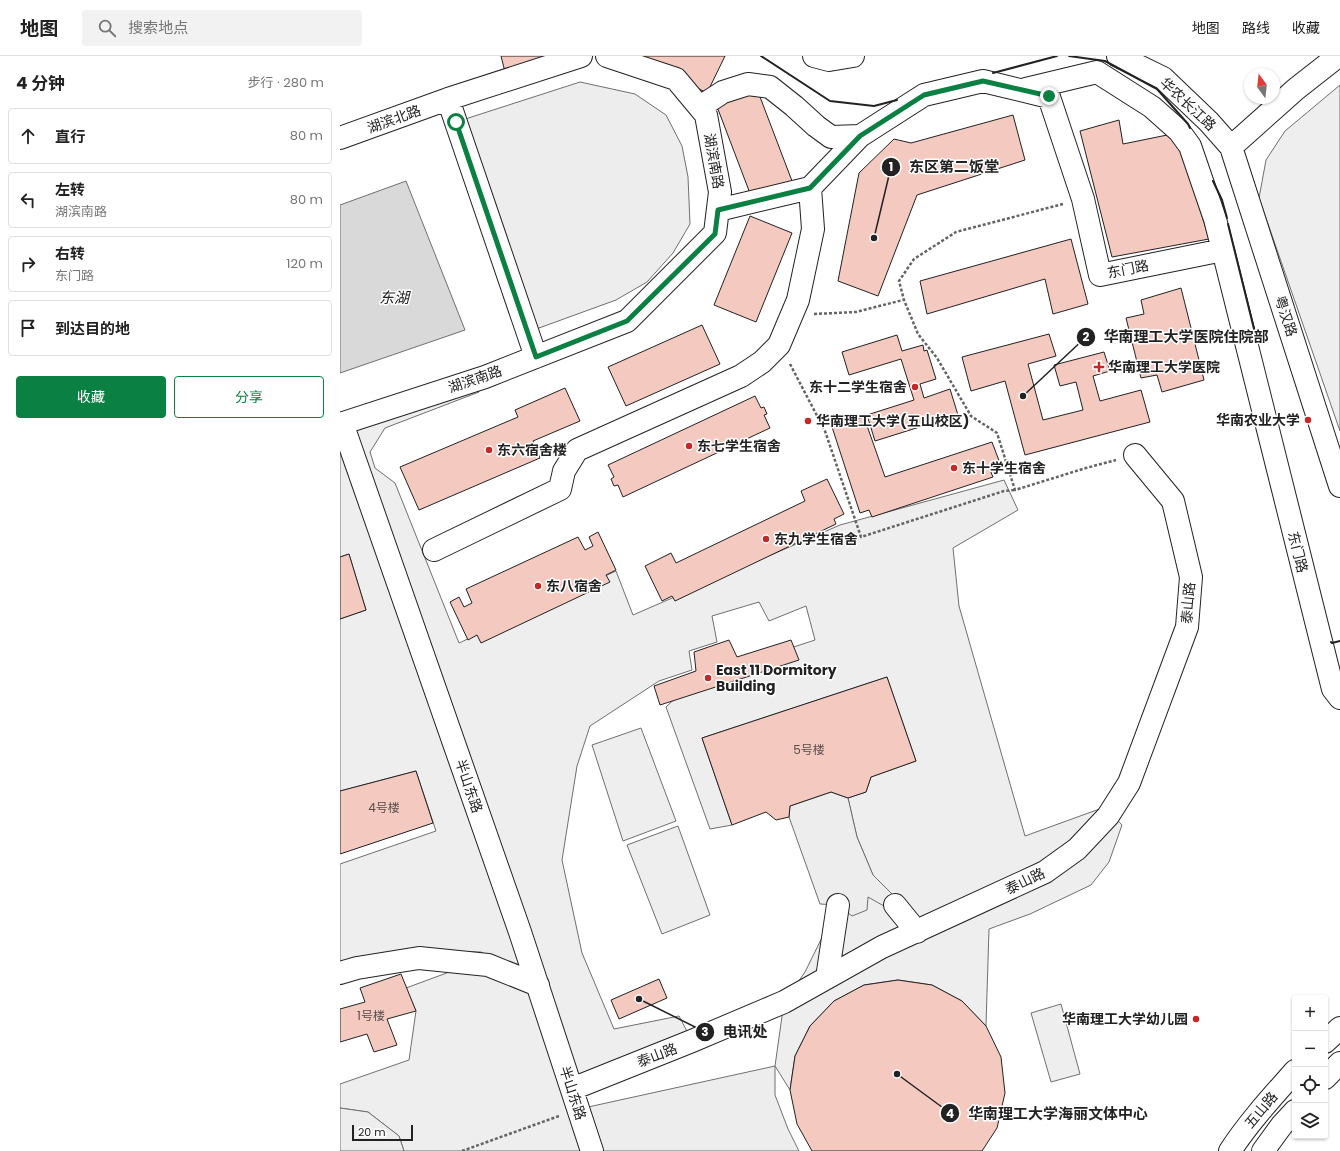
<!DOCTYPE html>
<html lang="zh">
<head>
<meta charset="utf-8">
<style>
	body { margin:0; font-family:Poppins,"Noto Sans SC",sans-serif; background:#f2f2f2; color:#222 }
	.controls { position:absolute; right:12px; bottom:12px; display:grid; overflow:hidden; border-radius:4px; box-shadow:0 1px 3px #0004 }
	.controls button { width:36px; height:36px; display:grid; place-items:center; padding:0; border:0; border-bottom:1px solid #e0e0e0; background:#fff; color:#222; font:20px sans-serif }
	.compass { position:absolute; left:904px; top:12px; width:36px; height:36px; border-radius:50%; background:#fff; box-shadow:0 1px 3px #0004; rotate:345deg }
	.scale { position:absolute; left:12px; bottom:10px; width:61px; box-sizing:border-box; padding-left:4px; border:2px solid #222; border-top:0; font-size:11px; line-height:14px; white-space:nowrap; color:#222; -webkit-text-stroke:3px #fff; paint-order:stroke }
	.stop { position:absolute; width:12px; height:12px; margin:-9px; border:3px solid #0b8043; border-radius:50%; background:#fff }
	.stop.end { background:#0b8043; border-color:#fff; box-shadow:0 1px 4px #0008 }
	.list { margin:0; padding:0; list-style:none }
	h2 { display:flex; justify-content:space-between; align-items:center; height:52px; margin:0; padding:0 16px; font-size:17px }
	h2 small { font-size:13px; font-weight:400; color:#767676 }
	.list li { display:grid; grid-template-columns:26px 1fr auto; gap:12px; align-items:center; box-sizing:border-box; height:56px; margin:0 8px 8px; padding:0 8px; border:1px solid #e0e0e0; border-radius:4px }
	.list b { display:block; font-size:15px; white-space:nowrap }
	.list p { margin:0; font-size:13px; white-space:nowrap; color:#767676 }
	.list em { font-size:13px; font-style:normal; color:#767676 }
	.actions { display:flex; gap:8px; padding:12px 16px }
	.actions a { flex:1; padding:9px 0; border:1px solid #0b8043; border-radius:4px; text-align:center; font-size:14px; color:#0b8043 }
	.actions .main { background:#0b8043; color:#fff }
	.icon { flex:none; width:22px; height:22px; fill:none; stroke:currentColor; stroke-width:2; stroke-linecap:round; stroke-linejoin:round }
	.map { position:relative; flex:none; width:1000px; height:1095px; overflow:hidden }
	header { display:flex; align-items:center; gap:24px; box-sizing:border-box; height:56px; padding:0 20px; background:#fff; border-bottom:1px solid #e0e0e0 }
	header strong { font-size:19px }
	nav { display:flex; gap:22px; margin-inline-start:auto; font-size:14px }
	.search { width:280px; height:36px; background:#f2f2f2; display:flex; align-items:center; gap:10px; box-sizing:border-box; padding:0 14px; border-radius:4px; color:#767676; font-size:15px }
	main { display:flex }
	aside { flex:1; background:#fff }
	.map>svg:first-child { display:block }
</style>
</head>
<body>
<header>
<strong>地图</strong>
<div class="search"><svg class="icon" aria-label="search" viewBox="0 0 24 24"><circle cx="10" cy="10" r="6"/><path d="M15 15l6 6"/></svg>搜索地点</div>
<nav><a>地图</a><a>路线</a><a>收藏</a></nav>
</header>
<main>
<aside>
<h2>4 分钟<small>步行 · 280 m</small></h2>
<ul class="list">
<li><svg class="icon" aria-label="ahead" viewBox="0 0 24 24"><path d="M12 20V5M6 11l6-6 6 6"/></svg><div><b>直行</b></div><em>80 m</em></li>
<li><svg class="icon" aria-label="left" viewBox="0 0 24 24"><path d="M17 20v-9H6M10 6l-5 5 5 5"/></svg><div><b>左转</b><p>湖滨南路</p></div><em>80 m</em></li>
<li><svg class="icon" aria-label="right" viewBox="0 0 24 24"><path d="M7 20v-9h11M14 6l5 5-5 5"/></svg><div><b>右转</b><p>东门路</p></div><em>120 m</em></li>
<li><svg class="icon" aria-label="arrive" viewBox="0 0 24 24"><path d="M6 21V4h12l-3 4 3 4H6"/></svg><div><b>到达目的地</b></div></li>
</ul>
<div class="actions"><a class="main">收藏</a><a>分享</a></div>
</aside>
<div class="map">
<svg width="1000" height="1095" viewBox="0 0 1000 1095">
	<rect width="100%" height="100%" fill="#fff"/>
	<path fill="#eee" stroke="#6f6f6f" d="M1000,29v346l-81,-233 7,-38 19,-29z
		M137,323l2,13 -94,36 -15,24 5,16 20,15 64,160 157,-72 17,44 207,-90 164,-45 14,30 -65,38 6,58 66,230 80,-29 17,18 -13,37 -18,23 -61,29 -41,15 -3,97 -24,-25 -30,-16 -34,-5 -34,5 -30,16 -24,25 -15,30 -5,34 -15,-24 9,-64 21,-30 33,-67 30,-8 30,3 -25,-25 -16,-38 -9,-39 18,-6 5,-15 45,-16 -29,-84 -185,61 30,87 -22,4 -44,-122 30,-28 119,-39 -9,-34 -37,15 -10,-19 -47,14 5,26 -28,9 3,19 -33,11 -69,45 -13,40 -15,94 20,93 32,76 65,-13 13,25 -120,48 20,62h-188l-5,-15 -31,-24 -28,-4v-24l69,-24 7,-49 -10,-23 84,-31 -9,-5 -75,-1 -66,14v-101l96,-33 -20,-60 -76,20v-172l26,-9 -17,-56 -9,3v-133z
		M301,672l35,93 -53,20 -31,-96z
		M338,770l32,89 -48,19 -35,-89z
		M721,948l19,70 -29,8 -20,-69z"/>
	<path fill="#ededed" stroke="#6f6f6f" d="M240,26l55,12 31,21 16,31 6,31 2,47 -17,29 -26,29 -31,18 -88,32 -72,-210z
		M491,736l17,6 9,39 16,38 25,25 -7,10 -23,-13 -1,13 -15,6 -14,-11 -18,-1 -31,-87 1,-11z
		M435,1010v29l13,34 11,22h-207l-13,-42z
		M0,1052l28,4 31,24 5,15h-64z"/>
	<path fill="#d9d9d9" stroke="#6f6f6f" d="M66,125l59,149 -125,43v-168z"/>
	<path fill="#f3c9c0" stroke="#222" d="M161,0h68l-64,16z
		M294,0h91l-18,37z
		M417,33l35,92 -41,15 -35,-92z
		M673,59l12,45 -108,35 -39,101 -40,-15 21,-108 35,-34 17,4z
		M779,64l4,24 54,-11 32,106 -97,18 -32,-126z
		M410,160l42,17 -36,89 -42,-17z
		M731,183l17,65 -35,10 -8,-35 -118,35 -7,-33z
		M841,232l23,92 -42,12 -5,-17 -16,3 -15,-60 18,-4 -3,-14z
		M362,269l18,39 -94,42 -18,-39z
		M709,278l7,22 -28,8 15,56 40,-10 -7,-28 -16,4 -6,-21 50,-13 6,19 -17,5 7,25 41,-11 9,32 -125,33 -20,-74 -34,10 -9,-34z
		M557,279l5,16 21,-6 1,6 3,-1 9,29 -16,5 4,14 26,-9 8,26 -83,26 -8,-26 47,-15 -13,-41 -52,16 -7,-23z
		M225,332l15,33 -47,20 7,17 -121,52 -19,-43 118,-50 -3,-7z
		M415,340l6,12 3,-1 3,7 -3,1 6,13 -147,69 -5,-12 -4,1 -3,-7 3,-2 -6,-12z
		M524,361l21,60 107,-35 9,24 -11,4 3,7 -121,40 -3,-7 -9,3 -28,-86z
		M487,423l17,35 -10,5 2,5 -161,77 -3,-5 -10,5 -17,-35 26,-13 5,10 129,-62 -4,-10z
		M258,476l18,38 -10,5 4,7 -129,61 -4,-8 -9,5 -18,-38 9,-5 5,10 8,-4 -6,-14 112,-52 7,13 8,-4 -4,-9z
		M9,498l17,56 -26,9v-62z
		M389,584l8,17 54,-17 8,20 -139,45 -6,-19 42,-15 -2,-19z
		M547,621l29,84 -45,16 -5,15 -18,6 -17,-6 -41,14 -1,11 -13,3 -10,-8 -34,13 -30,-87z
		M76,715l17,52 -93,31v-63z
		M61,918l15,37 -29,8 10,26 -23,7 -7,-18 -27,8v-33l25,-7 -5,-14z
		M319,923l8,19 -48,21 -8,-19z
		M558,924l34,5 30,16 24,25 15,31 4,36 -8,35 -15,23h-170l-15,-27 -7,-34 5,-34 15,-30 24,-25 30,-16z"/>
	<g fill="none" stroke-linecap="round" stroke-linejoin="round">
		<g stroke="#222" stroke-width="24">
			<path id="minor" d="M474,0l15,4 24,-4
				M778,0l45,22 46,44 22,25 109,339
				M686,33l71,-17 55,35 27,24 11,15 25,73 8,31
				M108,43l88,258
				M360,51l23,-15 25,-8 22,3 24,19 22,20 15,11 29,-1
				M0,82l108,-39 133,-43
				M891,91l65,-58 42,-33
				M378,154l92,-22 50,-52 64,-41 59,-14 66,16 34,102 17,76 123,-25 110,439 7,9
				M2,367l178,509 72,219
				M0,368l145,-47 142,-56 88,-88 5,-41 -14,-77 -30,-36 -69,-23
				M94,494l126,-61 4,-18 13,-21 164,-74 21,-14 17,-17 19,-45 15,-71 -3,-41
				M555,849l22,27
				M0,917l17,-5 62,-10 69,7 50,20
				M487,922l11,-73
				M232,1033l120,-48 92,-39 98,-55 163,-75 32,-23 31,-33 21,-33 58,-156 4,-50 -18,-76 -38,-46"/>
		</g>
		<g stroke="#222" stroke-width="24">
			<path id="major" d="M985,986l15,-14
				M985,1022l15,-15
				M890,1095c19,-29 42,-54 65,-80
				M923,1095l19,-26 13,-14"/>
		</g>
		<path stroke="#646464" stroke-width="2.5" stroke-dasharray="3 2" stroke-linecap="butt" d="M723,148l-107,28 -42,27 -15,22 5,19 14,34 19,24 34,58 26,17 18,57 71,-22 30,-8
			M474,258l42,-2 47,-12
			M450,308l35,67 36,106 143,-46 11,-1
			M122,1095l97,-35"/>
		<use href="#minor" stroke="#fff" stroke-width="22"/>
		<use href="#major" stroke="#fff" stroke-width="22"/>
		<path stroke="#222" stroke-width="2" d="M421,0l69,45 44,5 23,-6
			M729,0l36,5 52,28 31,35 2,4
			M653,17l64,-17
			M873,125l9,19 5,18
			M888,168l27,109
			M991,586l1,1 8,-2"/>
	</g>
	<g fill="none" stroke-linecap="round" stroke-linejoin="round">
		<path stroke="#0b8043" stroke-width="5" d="M116,66l80,235 91,-36 88,-87 3,-24 92,-22 50,-52 64,-41 59,-14 66,15"/>
	</g>
	<g fill="#c62828" stroke="#fff" stroke-width="1.5">
		<path d="M757 305h4v4h4v4h-4v4h-4v-4h-4v-4h4z"/>
		<circle cx="575" cy="331" r="4"/>
		<circle cx="968" cy="364" r="4"/>
		<circle cx="468" cy="365" r="4"/>
		<circle cx="349" cy="390" r="4"/>
		<circle cx="149" cy="394" r="4"/>
		<circle cx="614" cy="412" r="4"/>
		<circle cx="426" cy="483" r="4"/>
		<circle cx="198" cy="530" r="4"/>
		<circle cx="368" cy="622" r="4"/>
		<circle cx="856" cy="963" r="4"/>
	</g>
	<g text-anchor="middle" dominant-baseline="central" stroke-width="3" stroke-linejoin="round" paint-order="stroke">
		<g font-size="12" fill="#564c4a">
			<text x="469" y="693">5号楼</text>
			<text x="44" y="751">4号楼</text>
			<text x="31" y="959">1号楼</text>
		</g>
		<g font-size="14" fill="#222" stroke="#fff">
			<text transform="translate(848 48) rotate(43)">华农长江路</text>
			<text transform="translate(54 63) rotate(-20)">湖滨北路</text>
			<text transform="translate(374 105) rotate(80)">湖滨南路</text>
			<text transform="translate(788 213) rotate(-11)">东门路</text>
			<text transform="translate(946 260) rotate(72)">粤汉路</text>
			<text transform="translate(135 323) rotate(-19)">湖滨南路</text>
			<text transform="translate(958 496) rotate(76)">东门路</text>
			<text transform="translate(848 547) rotate(-85)">泰山路</text>
			<text transform="translate(129 730) rotate(71)">半山东路</text>
			<text transform="translate(685 825) rotate(-26)">泰山路</text>
			<text transform="translate(317 999) rotate(-21)">泰山路</text>
			<text transform="translate(233 1037) rotate(72)">半山东路</text>
			<text transform="translate(921 1054) rotate(-50)">五山路</text>
		</g>
		<g font-size="14" font-weight="bold" fill="#222" stroke="#fff" text-anchor="start">
			<text x="768" y="311">华南理工大学医院</text>
			<text x="567" y="331" text-anchor="end">东十二学生宿舍</text>
			<text x="960" y="364" text-anchor="end">华南农业大学</text>
			<text x="476" y="365">华南理工大学(五山校区)</text>
			<text x="357" y="390">东七学生宿舍</text>
			<text x="157" y="394">东六宿舍楼</text>
			<text x="622" y="412">东十学生宿舍</text>
			<text x="434" y="483">东九学生宿舍</text>
			<text x="206" y="530">东八宿舍</text>
			<text x="376" y="614">East 11 Dormitory<tspan x="376" dy="16">Building</tspan></text>
			<text x="848" y="963" text-anchor="end">华南理工大学幼儿园</text>
		</g>
		<g font-size="15" font-style="italic" fill="#222" stroke="#fff">
			<text x="54" y="241">东湖</text>
		</g>
	</g>
	<path fill="none" stroke="#222" stroke-width="1.5" d="M534 182L551 111M683 340L746 281M299 943L365 976M557 1018L610 1057"/>
	<g fill="#222" stroke="#fff" stroke-width="1.5">
		<circle cx="534" cy="182" r="4"/>
		<circle cx="683" cy="340" r="4"/>
		<circle cx="299" cy="943" r="4"/>
		<circle cx="557" cy="1018" r="4"/>
		<circle cx="551" cy="111" r="10"/>
		<circle cx="746" cy="281" r="10"/>
		<circle cx="365" cy="976" r="10"/>
		<circle cx="610" cy="1057" r="10"/>
	</g>
	<g font-size="12" text-anchor="middle" font-weight="bold" fill="#fff">
		<text x="551" y="115">1</text>
		<text x="746" y="285">2</text>
		<text x="365" y="980">3</text>
		<text x="610" y="1062">4</text>
	</g>
	<g font-size="15" text-anchor="middle" font-weight="bold" fill="#222" stroke="#fff" stroke-width="3" stroke-linejoin="round" paint-order="stroke">
		<text x="614" y="116">东区第二饭堂</text>
		<text x="846" y="286">华南理工大学医院住院部</text>
		<text x="405" y="981">电讯处</text>
		<text x="718" y="1063">华南理工大学海丽文体中心</text>
	</g>
</svg>
<div class="controls">
<button>+</button>
<button>−</button>
<button><svg class="icon" aria-label="locate" viewBox="0 0 24 24"><circle cx="12" cy="12" r="6"/><path d="M12 2v4M12 18v4M2 12h4M18 12h4"/></svg></button>
<button><svg class="icon" aria-label="layers" viewBox="0 0 24 24"><path d="M12 4l9 5-9 5-9-5zM3 14l9 5 9-5"/></svg></button>
</div>
<svg class="compass" viewBox="-18 -18 36 36"><path d="M0-13l5 13h-10z" fill="#e53935"/><path d="M0 13l5-13h-10z" fill="#767676"/></svg>
<div class="scale">20 m</div>
<div class="stop" style="left:116px;top:66px"></div>
<div class="stop end" style="left:709px;top:40px"></div>
</div>
</main>
</body>
</html>
